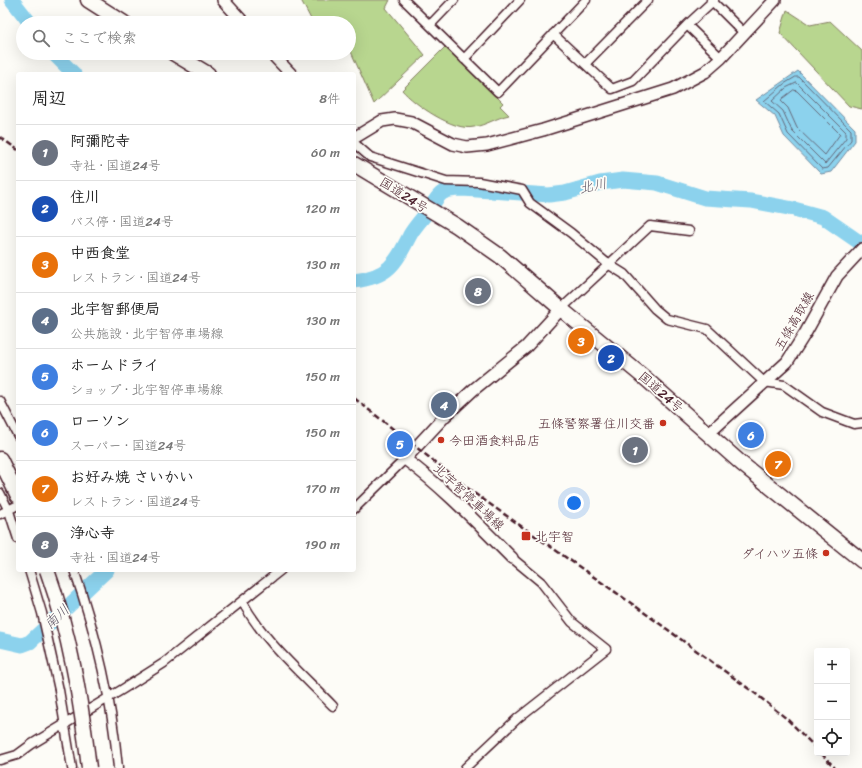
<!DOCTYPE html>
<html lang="ja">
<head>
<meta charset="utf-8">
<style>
	body { margin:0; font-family:Sriracha,"Klee One",sans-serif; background:#f2f2f2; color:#222 }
	.controls { position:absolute; right:12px; bottom:12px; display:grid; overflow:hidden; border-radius:4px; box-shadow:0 4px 16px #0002 }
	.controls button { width:36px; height:36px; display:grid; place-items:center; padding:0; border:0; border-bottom:1px solid #e0e0e0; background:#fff; color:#222; font:20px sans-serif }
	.you { position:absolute; left:574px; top:503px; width:14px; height:14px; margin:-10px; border:3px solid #fff; border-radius:50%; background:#1a73e8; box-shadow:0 0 0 6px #1a73e833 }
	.badge { display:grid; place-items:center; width:26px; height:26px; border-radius:50%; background:#db2777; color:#fff; font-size:13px; font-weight:700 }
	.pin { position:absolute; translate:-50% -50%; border:2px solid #fff; box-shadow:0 1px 4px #0006 }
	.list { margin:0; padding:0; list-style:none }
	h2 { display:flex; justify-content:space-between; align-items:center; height:52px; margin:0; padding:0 16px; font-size:17px }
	h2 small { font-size:13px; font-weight:400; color:#767676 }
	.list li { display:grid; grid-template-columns:26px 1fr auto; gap:12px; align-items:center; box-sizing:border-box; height:56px; padding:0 16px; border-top:1px solid #e0e0e0 }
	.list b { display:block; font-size:15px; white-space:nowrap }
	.list p { margin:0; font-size:13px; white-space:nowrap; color:#767676 }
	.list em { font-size:13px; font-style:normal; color:#767676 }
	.icon { flex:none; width:22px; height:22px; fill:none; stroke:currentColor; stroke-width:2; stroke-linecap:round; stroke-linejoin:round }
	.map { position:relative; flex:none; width:862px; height:768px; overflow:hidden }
	.search { position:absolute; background:#fff; box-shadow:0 4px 16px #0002; left:16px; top:16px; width:340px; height:44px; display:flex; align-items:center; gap:10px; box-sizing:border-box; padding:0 14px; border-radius:22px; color:#767676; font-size:15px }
	.panel { position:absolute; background:#fff; box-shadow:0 4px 16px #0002; left:16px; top:72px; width:340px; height:500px; border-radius:4px }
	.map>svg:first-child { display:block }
</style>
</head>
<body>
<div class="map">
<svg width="862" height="768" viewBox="0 0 862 768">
	<rect width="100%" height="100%" fill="#fdfcf7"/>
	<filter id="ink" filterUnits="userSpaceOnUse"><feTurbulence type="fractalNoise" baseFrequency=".025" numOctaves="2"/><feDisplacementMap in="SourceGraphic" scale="8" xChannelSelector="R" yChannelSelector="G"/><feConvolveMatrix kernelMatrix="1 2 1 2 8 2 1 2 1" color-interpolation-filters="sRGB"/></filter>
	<g filter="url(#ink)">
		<path fill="#b8d68f" stroke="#817a5d" d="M301,0h89l-4,8 39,47 -51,49 -25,-57v-24h-36z
			M787,10l23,15 20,-4 32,30v58l-13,-3 -69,-73z
			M446,46l57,57 -3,3 9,9c-13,3 -23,10 -35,12 -20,5 -60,-23 -72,-37z"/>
		<path fill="#8cd2ed" stroke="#728a9f" d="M798,71l57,58v12l-24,31 -10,2 -37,-38 -9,-20 -19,-16z"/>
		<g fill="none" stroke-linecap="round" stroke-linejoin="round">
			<path stroke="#646779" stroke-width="1" d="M796,77h3l52,53v10l-23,28 -6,1 -34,-35 -9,-20 -15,-13 20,-17z
				M797,83l49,49v6l-21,26 -33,-33 -9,-20 -11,-10 14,-13z
				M794,90l3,1 43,43 -15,21 -28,-27 -9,-20 -7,-7 1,-2z"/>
			<path stroke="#8cd2ed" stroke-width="15" d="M12,0l18,23
				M53,53l21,21
				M354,281c35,-4 41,-17 56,-46 5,-9 13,-17 19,-25 4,-5 8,-14 13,-17 6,-4 15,-4 21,-4l86,6 16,-2 35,-10 23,-3 34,3 48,15 46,3 43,8 29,8 39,27
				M0,640l22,5 8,-3 77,-72"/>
			<g stroke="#4a1f2b" stroke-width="11">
				<path id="street" d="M404,0l94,92 88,-92
					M711,0l33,33
					M714,0l-27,25 34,33
					M430,25l24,-25
					M553,34l59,55 21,-8 54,-56
					M464,59l56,-59
					M585,64l63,-64
					M354,143l16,14 76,24 33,1 43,8 8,13 41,30 37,31 16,10 31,35 12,10 40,10 57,53 20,3 38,27 32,12 8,-1
					M561,309l89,-83 39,5
					M0,401l18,35
					M0,493l9,18 9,28
					M354,509l51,-50
					M0,514l18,-9
					M29,570l13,43 17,77 13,78
					M74,570c22,63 38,131 44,198
					M242,601c22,41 59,72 91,105
					M0,760l17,-5 15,-11 91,-55 41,-26 117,-93
					M465,768l53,-50 88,-69 -34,-27 -31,-40 -29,-24"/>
			</g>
			<g stroke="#4a1f2b" stroke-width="14">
				<path id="secondary" d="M223,0l21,23
					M271,53l20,21
					M354,138l28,-17 13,-2 16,3 42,22 14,3 20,-2 56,-15 130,-41 32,-17 16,-14 54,-58
					M708,434l79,-72 19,-30 31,-56 25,-27
					M512,558c-35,-35 -68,-70 -107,-99l40,-43 28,-26 53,-43 35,-38"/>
			</g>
			<g stroke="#4a1f2b" stroke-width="17">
				<path id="highway" d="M88,0l36,23
					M173,53l35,21
					M354,164l103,62 43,30 61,53 85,70 96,85 120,97
					M0,459l18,37"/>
			</g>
			<use href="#street" stroke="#fdfcf7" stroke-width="8"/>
			<use href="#secondary" stroke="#fdfcf7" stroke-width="11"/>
			<use href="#highway" stroke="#fdfcf7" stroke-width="14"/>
			<path stroke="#4a1f2b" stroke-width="2.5" stroke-dasharray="6 3" stroke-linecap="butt" d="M0,137l18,13
				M354,398l120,95 164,115 118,86 31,25 30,30
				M821,753l14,15"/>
			<g stroke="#4a1f2b" stroke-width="17" stroke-linecap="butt">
				<path id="highway-bridge" d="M47,570c23,64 34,131 42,198"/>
			</g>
			<use href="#highway-bridge" stroke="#fdfcf7" stroke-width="14"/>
		</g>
	</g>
	<g fill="#c8321e" stroke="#fdfcf7" stroke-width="1.5">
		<circle cx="663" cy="423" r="4"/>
		<circle cx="441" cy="440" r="4"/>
		<rect x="521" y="531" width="10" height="10" rx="2"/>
		<circle cx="826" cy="553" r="4"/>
	</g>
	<g text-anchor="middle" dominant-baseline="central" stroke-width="3.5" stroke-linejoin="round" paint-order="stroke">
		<g font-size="13" fill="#4a1f2b" stroke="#fdfcf7">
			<text transform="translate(404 195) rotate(32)">国道24号</text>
			<text transform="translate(794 321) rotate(-60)">五條高取線</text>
			<text transform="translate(661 392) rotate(41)">国道24号</text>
			<text transform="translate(469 497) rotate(43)">北宇智停車場線</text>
		</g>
		<g font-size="13" fill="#4a1f2b" stroke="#fdfcf7" text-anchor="end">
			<text x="655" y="423">五條警察署住川交番</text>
			<text x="449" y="440" text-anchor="start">今田酒食料品店</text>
			<text x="535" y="536" text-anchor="start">北宇智</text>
			<text x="818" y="553">ダイハツ五條</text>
		</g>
		<g font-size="14" font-style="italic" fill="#5e5565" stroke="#fdfcf7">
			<text transform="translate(593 186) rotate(-12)">北川</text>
			<text transform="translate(57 617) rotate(-43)">南川</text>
		</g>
	</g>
</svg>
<div class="controls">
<button>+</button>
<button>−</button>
<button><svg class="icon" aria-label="locate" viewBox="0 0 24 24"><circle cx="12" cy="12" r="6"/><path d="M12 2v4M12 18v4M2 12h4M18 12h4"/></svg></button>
</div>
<div class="you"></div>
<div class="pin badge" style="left:635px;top:450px;background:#6b7280">1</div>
<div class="pin badge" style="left:611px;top:358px;background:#1a4fb4">2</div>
<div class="pin badge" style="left:581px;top:341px;background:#e8710a">3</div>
<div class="pin badge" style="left:444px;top:405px;background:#5c6f8a">4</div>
<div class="pin badge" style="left:400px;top:444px;background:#3f7fe0">5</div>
<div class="pin badge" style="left:751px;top:435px;background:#3f7fe0">6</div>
<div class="pin badge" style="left:778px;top:464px;background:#e8710a">7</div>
<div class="pin badge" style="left:478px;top:291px;background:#6b7280">8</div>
<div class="search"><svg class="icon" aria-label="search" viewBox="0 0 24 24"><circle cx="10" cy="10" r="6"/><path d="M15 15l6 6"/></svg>ここで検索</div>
<section class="panel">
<h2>周辺<small>8件</small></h2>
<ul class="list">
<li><span class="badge" style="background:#6b7280">1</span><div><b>阿彌陀寺</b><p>寺社 · 国道24号</p></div><em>60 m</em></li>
<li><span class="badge" style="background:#1a4fb4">2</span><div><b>住川</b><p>バス停 · 国道24号</p></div><em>120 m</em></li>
<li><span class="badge" style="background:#e8710a">3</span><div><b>中西食堂</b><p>レストラン · 国道24号</p></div><em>130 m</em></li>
<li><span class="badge" style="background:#5c6f8a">4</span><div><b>北宇智郵便局</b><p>公共施設 · 北宇智停車場線</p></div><em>130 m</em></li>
<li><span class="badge" style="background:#3f7fe0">5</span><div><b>ホームドライ</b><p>ショップ · 北宇智停車場線</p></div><em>150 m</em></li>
<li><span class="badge" style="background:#3f7fe0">6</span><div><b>ローソン</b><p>スーパー · 国道24号</p></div><em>150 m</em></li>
<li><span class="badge" style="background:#e8710a">7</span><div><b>お好み焼 さいかい</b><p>レストラン · 国道24号</p></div><em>170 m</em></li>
<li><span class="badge" style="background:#6b7280">8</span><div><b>浄心寺</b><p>寺社 · 国道24号</p></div><em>190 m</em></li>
</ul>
</section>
</div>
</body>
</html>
